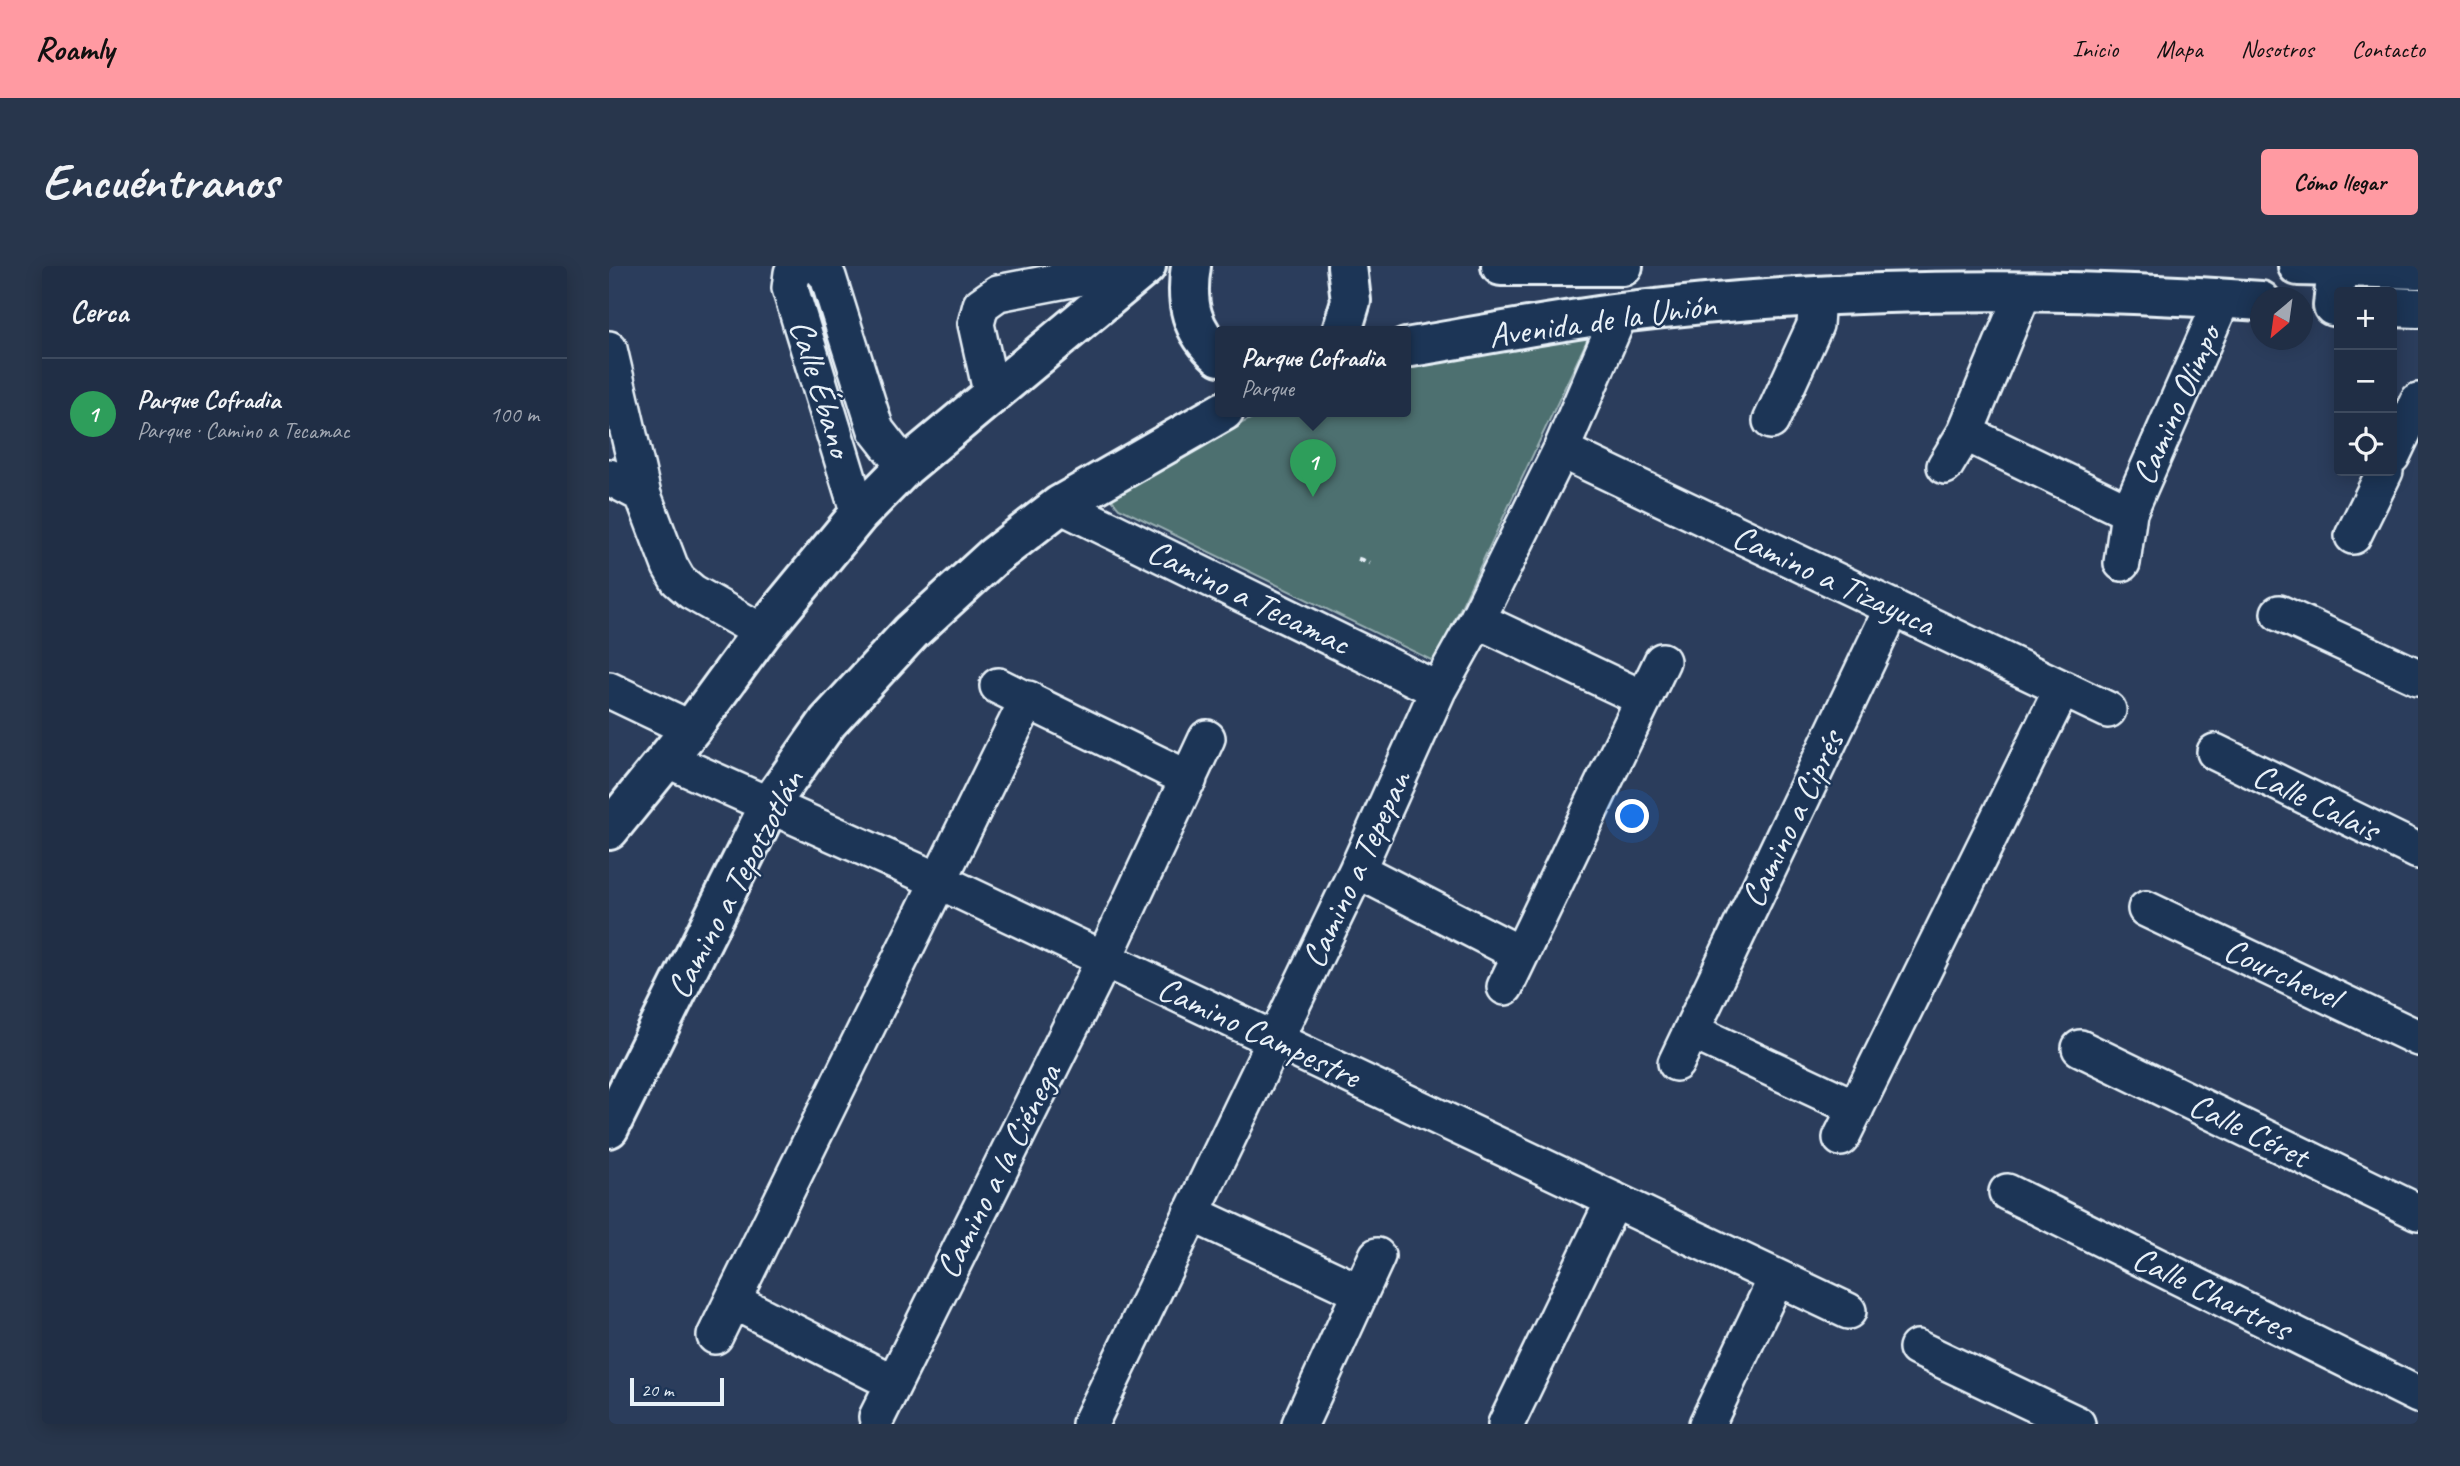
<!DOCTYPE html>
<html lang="es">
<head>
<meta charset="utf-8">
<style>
	body { margin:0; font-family:Caveat,sans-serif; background:#28364c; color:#f1f3f6 }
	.controls { position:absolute; right:21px; top:21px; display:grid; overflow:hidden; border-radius:7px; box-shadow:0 4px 18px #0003 }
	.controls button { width:63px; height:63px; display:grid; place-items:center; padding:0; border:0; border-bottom:2px solid #3d4a5e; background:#202e45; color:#f1f3f6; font:35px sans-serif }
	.compass { position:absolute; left:1641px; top:21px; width:63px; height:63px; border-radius:50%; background:#202e45; box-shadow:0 4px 18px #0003; rotate:209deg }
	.scale { position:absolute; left:21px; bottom:18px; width:94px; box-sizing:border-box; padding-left:7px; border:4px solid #e8f1f8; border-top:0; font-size:19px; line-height:24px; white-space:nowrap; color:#e8f1f8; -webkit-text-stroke:5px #1d3557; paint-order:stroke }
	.you { position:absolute; left:1024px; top:551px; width:24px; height:24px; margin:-18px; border:5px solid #fff; border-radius:50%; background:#1a73e8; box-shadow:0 0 0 10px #1a73e833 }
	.badge { display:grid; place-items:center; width:46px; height:46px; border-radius:50%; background:#ff9aa2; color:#fff; font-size:23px; font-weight:700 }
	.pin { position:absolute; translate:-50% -58px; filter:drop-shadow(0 2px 4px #0008) }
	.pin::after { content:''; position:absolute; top:37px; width:24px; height:21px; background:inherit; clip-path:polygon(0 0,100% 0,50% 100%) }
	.popup { position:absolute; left:606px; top:60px; width:196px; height:91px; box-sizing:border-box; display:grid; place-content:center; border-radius:7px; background:#202e45; filter:drop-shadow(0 2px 5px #0005); font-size:23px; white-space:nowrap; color:#a2a8b3 }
	.popup b { font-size:26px; color:#f1f3f6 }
	.popup::after { content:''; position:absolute; left:50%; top:100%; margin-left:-14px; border:14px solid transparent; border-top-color:#202e45 }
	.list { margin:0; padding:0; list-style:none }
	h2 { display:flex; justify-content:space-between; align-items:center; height:91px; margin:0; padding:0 28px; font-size:30px }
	h2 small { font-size:23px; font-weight:400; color:#a2a8b3 }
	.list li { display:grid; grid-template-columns:46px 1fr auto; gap:21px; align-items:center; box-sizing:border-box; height:112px; padding:0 28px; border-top:2px solid #3d4a5e }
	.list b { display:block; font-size:26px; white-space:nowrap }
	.list p { margin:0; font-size:23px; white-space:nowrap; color:#a2a8b3 }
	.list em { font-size:23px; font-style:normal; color:#a2a8b3 }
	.icon { flex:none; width:38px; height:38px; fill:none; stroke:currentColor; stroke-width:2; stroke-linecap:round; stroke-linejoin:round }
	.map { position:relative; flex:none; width:1809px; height:1158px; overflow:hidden; border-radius:7px }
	header { display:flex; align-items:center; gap:42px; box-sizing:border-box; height:98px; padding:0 35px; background:#ff9aa2; color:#111 }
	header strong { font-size:33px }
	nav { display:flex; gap:38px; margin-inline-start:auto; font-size:24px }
	.intro { display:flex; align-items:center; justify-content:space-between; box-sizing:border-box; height:168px; padding:0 42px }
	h1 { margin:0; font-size:49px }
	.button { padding:18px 32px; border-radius:7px; background:#ff9aa2; color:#111; font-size:24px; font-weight:700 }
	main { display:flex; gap:42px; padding:0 42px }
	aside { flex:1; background:#202e45; border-radius:7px; box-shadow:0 4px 18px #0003 }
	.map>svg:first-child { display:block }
</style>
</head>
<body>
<header>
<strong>Roamly</strong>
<nav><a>Inicio</a><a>Mapa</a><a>Nosotros</a><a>Contacto</a></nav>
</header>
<div class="intro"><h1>Encuéntranos</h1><a class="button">Cómo llegar</a></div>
<main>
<aside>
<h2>Cerca<small></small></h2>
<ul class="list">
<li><span class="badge" style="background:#2e9e5b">1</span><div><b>Parque Cofradia</b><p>Parque · Camino a Tecamac</p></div><em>100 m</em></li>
</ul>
</aside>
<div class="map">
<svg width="1809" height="1158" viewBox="0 0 1809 1158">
	<rect width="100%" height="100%" fill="#2b3d5c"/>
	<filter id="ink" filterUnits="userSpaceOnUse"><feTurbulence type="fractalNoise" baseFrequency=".0143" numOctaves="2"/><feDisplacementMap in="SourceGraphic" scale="14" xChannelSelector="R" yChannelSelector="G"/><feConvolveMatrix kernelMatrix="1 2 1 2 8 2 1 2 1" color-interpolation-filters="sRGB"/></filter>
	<g filter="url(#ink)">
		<path fill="#4d6f70" stroke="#9ab0b4" stroke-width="2" d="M982,66l-156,330 -316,-154 -7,-8 2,-6 18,-16 134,-67h140v-48z"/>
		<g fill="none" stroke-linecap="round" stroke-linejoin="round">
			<g stroke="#e8f1f8" stroke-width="40">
				<path id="minor" d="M193,0l-10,7 -2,15 69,226
					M210,0l9,11 48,153 29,37
					M0,83l34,146 27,71 8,14 14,12 70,40
					M383,130l-16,-72 5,-19 17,-12 141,-27
					M1162,155l44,-96 2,-30
					M1356,167l164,79
					M952,184l547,260
					M1783,190l26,-55
					M1336,200l20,-33 58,-140
					M0,211l34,18
					M451,239l378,185
					M1744,270l32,-65
					M1513,297l7,-51 94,-214
					M1670,347l139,64
					M868,354l167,79
					M389,420l191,93
					M0,424l82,39
					M1606,486l203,99
					M59,494l271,121 909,430
					M748,604l163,84
					M1537,643l272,129
					M896,721l157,-326
					M1082,765l165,77
					M1471,782l338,164
					M1067,797l217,-456
					M1232,872l221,-449
					M1398,926l411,203
					M582,947l169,79
					M124,1035l159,81
					M106,1070l313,-637
					M1308,1082l160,76
					M268,1151l216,-435 114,-244
					M481,1158l267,-554 81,-180 39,-70 84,-170 59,-137
					M691,1158l77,-168
					M897,1158l108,-224
					M1098,1158l69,-145"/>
			</g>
			<g stroke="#e8f1f8" stroke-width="44">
				<path id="major" d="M582,0c-6,37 0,65 29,90
					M892,0h122
					M1689,0l120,3
					M1724,40l4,-39
					M1783,41l26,1
					M733,65l9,-30 -4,-35
					M797,82c71,-12 143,-26 214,-35 211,-26 429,-27 641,-12
					M0,564l82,-101 71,-97 97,-118 46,-47 241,-201
					M0,862l161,-324 58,-82 83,-90 82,-75 67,-52 164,-94"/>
			</g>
			<path stroke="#e8f1f8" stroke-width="4.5" stroke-dasharray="7 5" stroke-linecap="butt" d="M749,293l12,4"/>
			<use href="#minor" stroke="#1d3557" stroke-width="35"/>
			<use href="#major" stroke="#1d3557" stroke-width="38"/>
		</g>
	</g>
	<g text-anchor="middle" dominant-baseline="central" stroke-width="5" stroke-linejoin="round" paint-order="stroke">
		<g font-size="35" fill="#e8f1f8" stroke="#1d3557">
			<text transform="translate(993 54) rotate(-8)">Avenida de la Unión</text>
			<text transform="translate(212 122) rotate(73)">Calle Ébano</text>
			<text transform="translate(1567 139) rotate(-66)">Camino Olimpo</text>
			<text transform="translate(1225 314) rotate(25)">Camino a Tizayuca</text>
			<text transform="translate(640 331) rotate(26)">Camino a Tecamac</text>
			<text transform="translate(1707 536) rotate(26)">Calle Calais</text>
			<text transform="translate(1183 553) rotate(-64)">Camino a Ciprés</text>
			<text transform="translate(747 603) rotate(-65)">Camino a Tepepan</text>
			<text transform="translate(126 618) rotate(-62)">Camino a Tepotzotlán</text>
			<text transform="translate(1673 707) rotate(25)">Courchevel</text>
			<text transform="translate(650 766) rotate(25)">Camino Campestre</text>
			<text transform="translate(1640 864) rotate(26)">Calle Céret</text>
			<text transform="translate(389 905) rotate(-63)">Camino a la Ciénega</text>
			<text transform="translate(1603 1027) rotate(26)">Calle Chartres</text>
		</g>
	</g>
</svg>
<div class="controls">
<button>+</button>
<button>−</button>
<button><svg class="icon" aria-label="locate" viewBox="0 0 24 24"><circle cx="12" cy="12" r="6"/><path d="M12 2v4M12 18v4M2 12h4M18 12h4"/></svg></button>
</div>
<svg class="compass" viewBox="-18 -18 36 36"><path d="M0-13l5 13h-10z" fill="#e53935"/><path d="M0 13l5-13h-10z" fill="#a2a8b3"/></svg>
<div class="scale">20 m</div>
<div class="you"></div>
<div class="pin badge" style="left:704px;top:231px;background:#2e9e5b">1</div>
<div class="popup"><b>Parque Cofradia</b>Parque</div>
</div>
</main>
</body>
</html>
